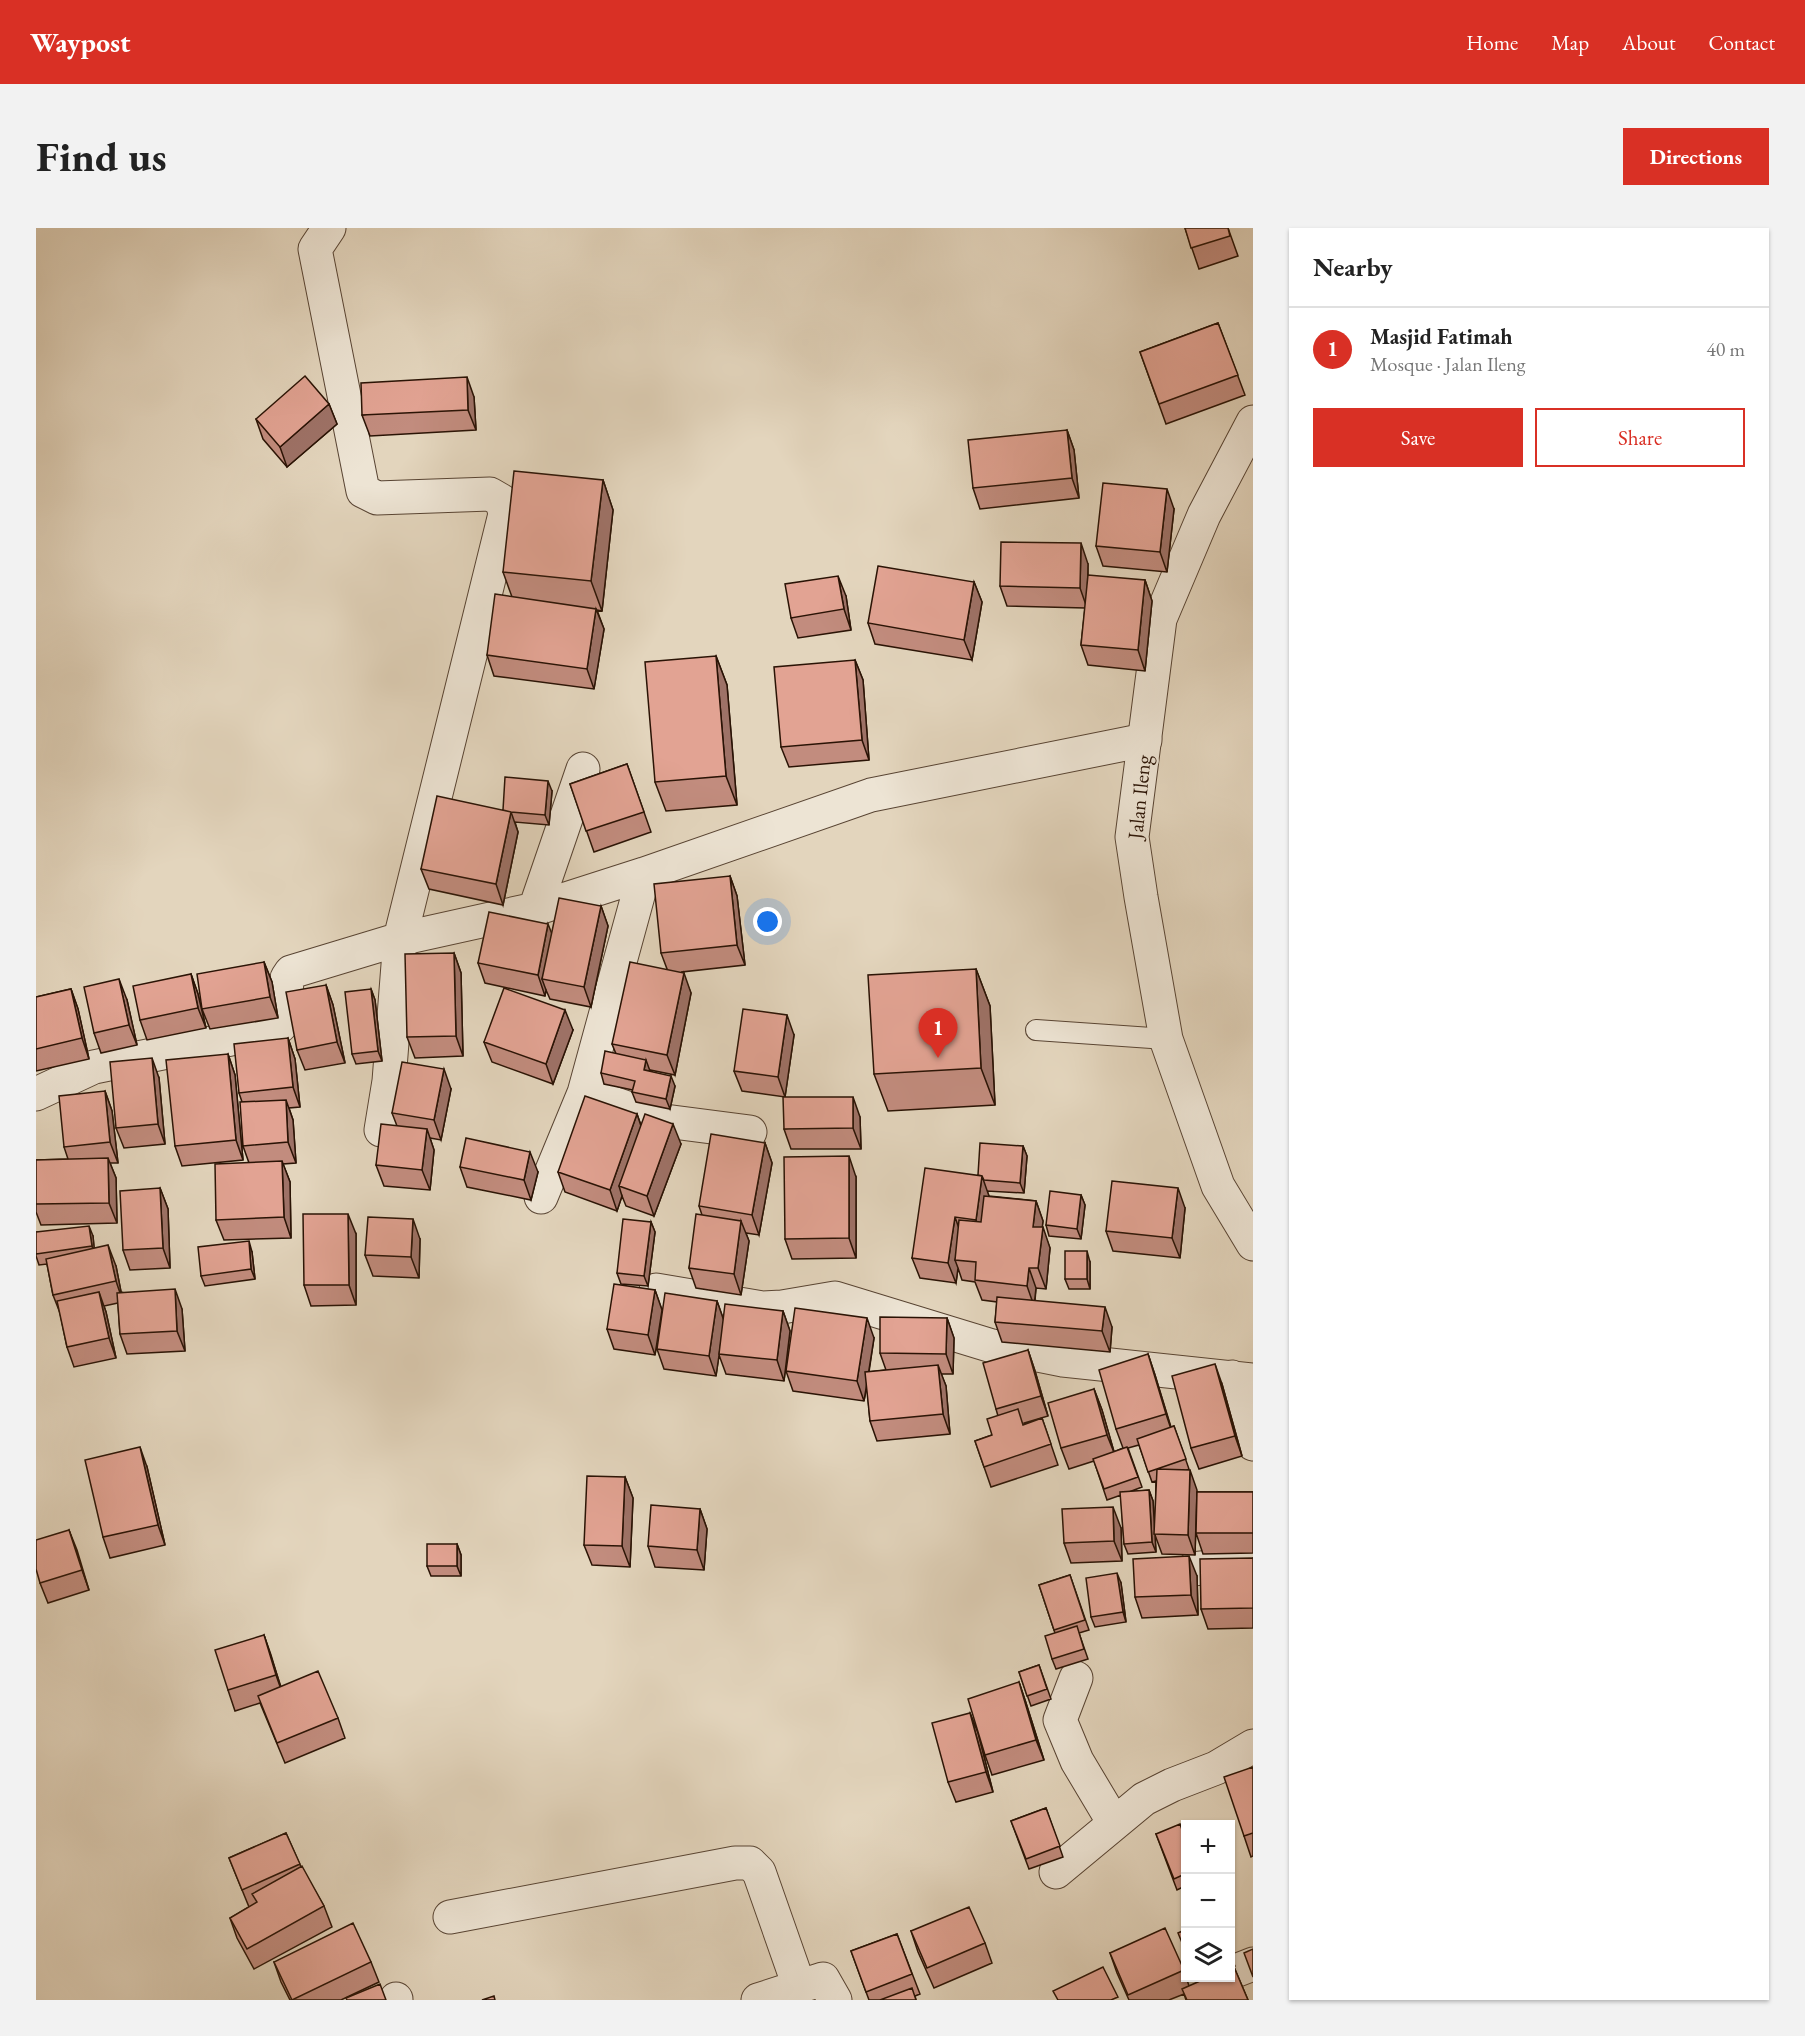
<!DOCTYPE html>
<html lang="en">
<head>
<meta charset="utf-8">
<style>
	body { margin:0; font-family:"EB Garamond",serif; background:#f2f2f2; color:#222 }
	.controls { position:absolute; right:18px; bottom:18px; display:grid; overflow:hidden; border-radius:0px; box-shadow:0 2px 4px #0004 }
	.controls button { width:54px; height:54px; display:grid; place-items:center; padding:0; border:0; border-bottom:2px solid #e0e0e0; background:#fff; color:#222; font:30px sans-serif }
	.you { position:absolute; left:732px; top:694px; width:21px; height:21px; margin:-15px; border:4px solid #fff; border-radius:50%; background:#1a73e8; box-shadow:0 0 0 9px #1a73e833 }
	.badge { display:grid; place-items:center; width:39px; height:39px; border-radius:50%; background:#d93025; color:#fff; font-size:20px; font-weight:700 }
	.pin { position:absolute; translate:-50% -50px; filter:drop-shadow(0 2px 3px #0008) }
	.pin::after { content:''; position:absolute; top:32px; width:21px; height:18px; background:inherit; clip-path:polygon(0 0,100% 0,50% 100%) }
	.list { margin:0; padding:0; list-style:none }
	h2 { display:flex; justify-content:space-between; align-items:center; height:78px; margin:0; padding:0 24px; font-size:26px }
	h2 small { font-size:20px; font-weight:400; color:#767676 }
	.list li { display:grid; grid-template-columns:39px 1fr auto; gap:18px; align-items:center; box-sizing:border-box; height:84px; padding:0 24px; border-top:2px solid #e0e0e0 }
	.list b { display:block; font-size:22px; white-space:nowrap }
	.list p { margin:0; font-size:20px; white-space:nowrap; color:#767676 }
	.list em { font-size:20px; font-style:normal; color:#767676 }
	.actions { display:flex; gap:12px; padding:18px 24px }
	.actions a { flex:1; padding:14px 0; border:2px solid #d93025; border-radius:0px; text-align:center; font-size:21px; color:#d93025 }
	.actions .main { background:#d93025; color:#fff }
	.icon { flex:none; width:33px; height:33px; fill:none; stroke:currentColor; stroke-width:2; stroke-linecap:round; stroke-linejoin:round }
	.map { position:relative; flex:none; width:1217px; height:1772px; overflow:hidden; border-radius:0px }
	header { display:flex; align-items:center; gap:36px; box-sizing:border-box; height:84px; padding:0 30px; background:#d93025; color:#fff }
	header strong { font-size:28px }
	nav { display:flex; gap:33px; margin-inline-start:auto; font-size:21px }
	.intro { display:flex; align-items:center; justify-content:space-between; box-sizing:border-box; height:144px; padding:0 36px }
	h1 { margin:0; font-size:42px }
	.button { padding:15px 27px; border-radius:0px; background:#d93025; color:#fff; font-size:21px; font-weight:700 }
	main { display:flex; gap:36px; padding:0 36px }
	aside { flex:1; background:#fff; border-radius:0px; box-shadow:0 2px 4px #0004 }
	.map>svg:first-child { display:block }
</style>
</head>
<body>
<header>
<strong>Waypost</strong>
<nav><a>Home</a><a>Map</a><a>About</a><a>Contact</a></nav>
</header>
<div class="intro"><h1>Find us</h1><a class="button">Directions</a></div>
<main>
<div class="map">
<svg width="1217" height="1772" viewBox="0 0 1217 1772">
	<rect width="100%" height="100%" fill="#e3d5bd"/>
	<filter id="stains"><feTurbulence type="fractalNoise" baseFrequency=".00333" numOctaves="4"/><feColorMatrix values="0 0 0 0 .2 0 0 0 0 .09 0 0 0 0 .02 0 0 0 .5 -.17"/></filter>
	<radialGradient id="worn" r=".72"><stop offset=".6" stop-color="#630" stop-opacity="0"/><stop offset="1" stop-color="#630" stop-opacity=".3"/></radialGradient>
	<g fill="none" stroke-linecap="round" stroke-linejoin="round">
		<g stroke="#584433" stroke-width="22">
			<path id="service" d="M1000,802l130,9"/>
		</g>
		<g stroke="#584433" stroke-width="35">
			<path id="minor" d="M293,0l-14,21 48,242 14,7 113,-4 12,7 3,13 -105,425 135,-30 109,-35 227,-79 274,-55
				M608,646l-60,219 81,28 85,11
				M499,681l48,-140
				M0,866l58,-27 176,-36 9,-4 6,-6 2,-43 4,-6 109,-33 -11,142 -8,49
				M505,969l43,-104
				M620,1062l106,18 20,-1 53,-9 157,48 71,14 190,20
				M1196,1149l21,67
				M1157,1341l60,-7
				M1040,1450l-16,42 17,41 37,62
				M1020,1644l88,-73 28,-14 44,-17 37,-22
				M414,1689l285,-54h15l9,9 40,114
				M1194,1745l23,-9
				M360,1771v1
				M722,1772l65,-21 12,21"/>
		</g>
		<g stroke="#584433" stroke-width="35">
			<path id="tertiary" d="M1217,194l-49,93 -44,104 -28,218 9,60 25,142 52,147 35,58"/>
		</g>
		<use href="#service" stroke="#ede4d4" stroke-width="20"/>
		<use href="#minor" stroke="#ede4d4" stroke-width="33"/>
		<use href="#tertiary" stroke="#ede4d4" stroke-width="33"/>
	</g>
	<path fill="#c28c7e" stroke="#2a1305" stroke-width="1.5" fill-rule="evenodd" d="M1149,0h43l10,28 -39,13z
		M1182,95l27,72 -79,29 -26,-72z
		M438,169l2,33 -106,6 -8,-21z
		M293,176l8,20 -50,43 -24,-28 -7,-20z
		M1031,202l7,20 5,48 -99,11 -7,-21z
		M567,252l10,30 -11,101 -5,-1 7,19 -10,60 -100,-13 -7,-21 25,-58 -9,-25z
		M1138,281l-7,63 -64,-6 -7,-20z
		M1052,336v15l57,1 7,21 -7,70 -57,-6 -7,-20 4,-37 -78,-2 -7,-20z
		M938,354l8,20 -10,58 -97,-16 -7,-21z
		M810,368l5,34 -53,8 -7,-20z
		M680,428l11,29 10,120 -71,6 -11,-29z
		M819,432l8,20 6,80 -80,7 -8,-20z
		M591,536l24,68 -57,20 -24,-68z
		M516,563l-3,34 -34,-3 3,10 -15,73 -74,-16 -8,-20 82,-59z
		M694,648l7,20 8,69 -63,7 9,21 -16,82 -25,-5v1l25,15 -5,23 -34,-7 -4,-10 1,-2 -29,-6 -3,-11 15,-19 -4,-10 55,-75 -6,-16z
		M565,678l7,20 -17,81 -41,-8 -4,-9 -1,6 -60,-13 -7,-20 74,-29z
		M418,725l7,20 2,83 -48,2 -8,-21z
		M228,734l8,20 6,36 -68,11 -8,-20z
		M940,741l14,37 5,99 -107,6 -14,-37z
		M155,746l7,20 8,34 -59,12 -7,-20z
		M290,757l7,20 12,58 -40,7 -8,-20z
		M35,761l7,20 11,50 -53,12v-74z
		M335,761l4,11 7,61 -26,3 -4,-10z
		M91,772l10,45 -36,8 -7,-20z
		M537,802l-20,54 -61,-22 -8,-20z
		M758,807l-9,62 -43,-6 -8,-20z
		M252,810l7,21 5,48 -11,1 4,12 3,43 -13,1 7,18 1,56 -67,2 -8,-20 33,-57 -6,-17 -1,-44 -3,-9z
		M192,826l7,21 8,85 -61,6 -7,-20z
		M123,850l6,66 -41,4 -8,-20z
		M415,861l-10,51 -11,-2 4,12 -4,40 -46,-4 -8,-21 21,-39 -5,-13z
		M69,863l7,20 6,52h-8l6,15 1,45 -76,2 -5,-13v-52l32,-1 -4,-12z
		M601,886l4,11 40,19 -27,72 -28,-10 -4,-10 -5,15 -52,-19 -7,-20z
		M824,889l1,32h-70l-7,-20z
		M729,915l7,20 -13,72 -13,-2 3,8 -8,54 -45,-7 -7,-20 13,-53 -3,-9z
		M987,918l4,10 -3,37 -37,-2 2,5 47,5 7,20 -1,6 8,21 -4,41 -10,-1 -1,13 77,26 -2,25 -108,-10 -7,-20 2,-20 -15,-2 -7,-18 -13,-2 -4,-12 -2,15 -36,-5 -8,-20 66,-83z
		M424,939l78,5 -7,28 -64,-13z
		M820,949v81l-64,1 -7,-20z
		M124,960l8,21 2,59 -40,2 -7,-20z
		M1045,967l4,10 -4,34 -32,-3 -3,-11z
		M1149,980l-5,50 -67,-7 -7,-20z
		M615,994l4,10 -7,54 -27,-2 -4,-11z
		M0,1004l57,4 1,12 22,18 5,26 61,17 3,42 -58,3 -7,-20 -2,-31 -14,3 2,6 10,46 -42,9 -7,-20 -7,-34 -7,-18 -6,-31 -8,1 -3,-9z
		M320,1006v71l-45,1 -7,-21z
		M384,1011l-1,39 -46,-2 -8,-21z
		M216,1024l3,27 -50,7 -4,-10z
		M1054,1034v27h-21l-4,-10z
		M619,1062l7,20 -7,45 -41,-6 -7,-20z
		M681,1073l6,17 60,-7 7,20 -6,50 -58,-7 -7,-19 -3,21 -52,-7 -7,-20z
		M911,1090l7,20 -1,36h-12l5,12 4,48 -73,7 -7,-20 -3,-35 -3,15 -71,-10 -7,-20 88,-33 -5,34 17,-2 -6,-17z
		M992,1122l7,21 13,45 -24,7v1l18,-6 16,47 -67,22 -16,-46 17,-6 6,-19 -2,-7z
		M1112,1126l7,21 16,52 3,-1 15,43 -2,1 10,22h56v61l-50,1 -7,-21v-12l-1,34 -33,-1 -7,-19 1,17 -28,2 -4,-10 -3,-49 -14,5 -13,-39 -25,8 -8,-21 33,-59 8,21 12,42 9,-4 -7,-19zM1103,1217l13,37 4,-1 -1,50 -2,-30 -4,-11 -20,2 13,-5 -14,-39z
		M1186,1156l20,72 -43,13 -8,-21z
		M111,1239l18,78 -55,13 -7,-21z
		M589,1249l8,21 -3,69 -38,-2 -8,-20z
		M664,1281l7,20 -3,41 -49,-3 -7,-21z
		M1085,1300l1,33 -51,2 -7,-20z
		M33,1302l20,60 -41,13 -8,-20z
		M421,1316l4,11v21h-30l-4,-10z
		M1217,1330v70l-45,1 -7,-20z
		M1034,1347l19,55 -10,3 9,26 -32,10 -4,-10 3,-26 -16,-48z
		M1161,1348l1,39 -56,3 -7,-21z
		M1085,1355l5,39 -31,5 -4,-10z
		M228,1407l17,52 57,31 7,20 -60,25 -25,-60 -25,8 -7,-21z
		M1003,1437l12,34 -20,7 -12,-34z
		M983,1454l7,21 18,57 -52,15 -7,-20z
		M934,1485l8,20 15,59 -37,10 -8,-20z
		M1217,1539v89l-2,1 -7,-21z
		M1010,1580l17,49 -34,12 -18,-48z
		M250,1605l15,34 23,39 8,21 -78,42 -17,-31 -7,-20 19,-11 -20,-49z
		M1120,1606l29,4v48l-8,4z
		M875,1703l74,12 7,20 -58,25 -16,-36z
		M861,1706l23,60 -5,2 1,4h-47l-18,-49z
		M1074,1725l74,17 5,16 41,-9v-22l5,11 -1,1 14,33h-62l-2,-6 -15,6h-40l-12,-27z
		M238,1734h97l8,20 -38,18h-51l-9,-18z
		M1160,1749h12l-10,5z"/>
	<path fill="#9e7267" stroke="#2a1305" stroke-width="1.5" d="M431,149l7,20 2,33 -8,-20z
		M293,176l8,20 -50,43 -7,-20z
		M1031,202l7,20 5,48 -7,-20z
		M567,252l10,30 -11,101 -11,-30z
		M1131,261l7,20 -7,63 -7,-20z
		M1045,315l7,21 -1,44 -7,-20z
		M802,348l8,20 5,34 -7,-21z
		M1109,352l7,21 -7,70 -7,-21z
		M938,354l8,20 -10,58 -8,-20z
		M560,381l8,20 -10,60 -7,-20z
		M680,428l11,29 10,120 -11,-29z
		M819,432l8,20 6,80 -7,-20z
		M512,553l4,10 -3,34 -4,-10z
		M475,584l7,20 -15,73 -7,-21z
		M694,648l7,20 8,69 -8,-20z
		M565,678l7,20 -17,81 -7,-20z
		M512,696l8,20 -14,35 4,11 -1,6 -7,-21z
		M418,725l7,20 2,83 -7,-20z
		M228,734l8,20 6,36 -8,-21z
		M940,741l14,37 5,99 -14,-37z
		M648,745l7,20 -16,82 -8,-20z
		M155,746l7,20 8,34 -8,-20z
		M83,751l8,21 10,45 -8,-20z
		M290,757l7,20 12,58 -8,-21z
		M35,761l7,20 11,50 -7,-21z
		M335,761l4,11 7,61 -4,-10z
		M529,782l8,20 -20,54 -7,-20z
		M751,787l7,20 -9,62 -7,-20z
		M252,810l7,21 5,48 -7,-20z
		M192,826l7,21 8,85 -7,-20z
		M116,830l7,20 6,66 -7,-20z
		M610,832l4,11 -6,-1z
		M408,841l7,20 -10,51 -7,-20z
		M635,848l4,10 -5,23 -4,-10z
		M69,863l7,20 6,52 -8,-21z
		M817,869l7,20 1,32 -8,-21z
		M250,872l7,20 3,43 -8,-21z
		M601,886l7,21 -25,51 3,10 -5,15 -7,-21z
		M637,896l8,20 -27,72 -7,-20z
		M391,901l7,21 -4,40 -8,-20z
		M729,915l7,20 -13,72 -7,-20z
		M987,918l4,10 -3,37 -4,-10z
		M494,924l8,20 -7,28 -7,-20z
		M813,928l7,21v81l-7,-20z
		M72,930l8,20 1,45 -8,-20z
		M246,933l8,21 1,56 -7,-21z
		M946,948l7,20 -6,44 -7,-20z
		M124,960l8,21 2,59 -7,-20z
		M1142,960l7,20 -5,50 -8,-20z
		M1045,967l4,10 -4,34 -4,-10z
		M1000,973l7,20 -3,26 -7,-20z
		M312,986l8,20v71l-7,-20z
		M919,989l7,20 -7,23 3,8 -2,15 -8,-20z
		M377,991l7,20 -1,39 -8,-21z
		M705,993l8,20 -8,54 -7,-21z
		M615,994l4,10 -7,54 -4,-10z
		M53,998l4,10 2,21 -3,-11z
		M1007,999l7,21 -4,41 -8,-21z
		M213,1013l3,11 3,27 -4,-10z
		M72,1017l8,21 7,36 -7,-21z
		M1051,1023l3,11v27l-3,-10z
		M993,1040l7,20 -2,18 -7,-20z
		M139,1061l7,20 3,42 -8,-20z
		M619,1062l7,20 -7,45 -7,-20z
		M63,1064l7,20 10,46 -7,-20z
		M681,1073l7,20 -8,55 -7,-20z
		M1069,1079l7,20 -2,25 -8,-21z
		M747,1083l7,20 -6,50 -7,-21z
		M831,1090l7,20 -10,63 -7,-20z
		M911,1090l7,20 -1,36 -7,-20z
		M992,1122l7,21 13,45 -7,-20z
		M1112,1126l7,21 18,60 -7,-21z
		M1179,1136l7,20 20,72 -7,-20z
		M902,1137l8,21 4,48 -7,-20z
		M1058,1161l8,21 13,45 -8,-20z
		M104,1219l7,20 18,78 -7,-20z
		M1154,1242l7,20 -2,65 -7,-20z
		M589,1249l8,21 -3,69 -8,-21z
		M1113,1262l4,11 3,51 -4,-10z
		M1077,1279l8,21 1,33 -8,-20z
		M664,1281l7,20 -3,41 -7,-20z
		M33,1302l8,20 12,40 -7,-20z
		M421,1316l4,11v21l-4,-10z
		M1153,1328l8,20 1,39 -7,-20z
		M1081,1345l4,10 5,39 -3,-10z
		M228,1407l7,20 12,40 -7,-20z
		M983,1454l7,21 18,57 -8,-20z
		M934,1485l8,20 15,59 -7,-20z"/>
	<path fill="#e2a393" stroke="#2a1305" stroke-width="1.5" d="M1149,0h43l2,8 -39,12z
		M1182,95l20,52 -79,29 -19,-52z
		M269,148l24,28 -49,43 -24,-28z
		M431,149l1,33 -106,5 -1,-32z
		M1031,202l5,48 -99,10 -5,-48z
		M478,243l89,9 -12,101 -88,-9z
		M1067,255l64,6 -7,63 -64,-6z
		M965,314l80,1 -1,45 -80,-2z
		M842,338l96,16 -10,58 -96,-17z
		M1052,347l57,5 -7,70 -57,-5z
		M802,348l6,33 -53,9 -6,-34z
		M459,366l101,15 -9,60 -100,-14z
		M680,428l10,120 -71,6 -10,-120z
		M819,432l7,80 -81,7 -7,-80z
		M591,536l17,48 -58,19 -16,-47z
		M469,549l43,4 -3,34 -34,-3 -8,-2z
		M401,568l74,16 -15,72 -75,-15z
		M694,648l7,69 -76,8 -7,-69z
		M523,670l42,8 -17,81 -42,-8z
		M453,684l59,12 -10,51 -60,-12z
		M418,725l2,83 -49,1 -2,-83z
		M228,734l6,35 -68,12 -5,-35z
		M594,734l54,11 -17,82 -55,-11z
		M940,741l5,99 -107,6 -6,-99z
		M155,746l7,34 -58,12 -7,-34z
		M83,751l10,46 -35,8 -10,-46z
		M290,757l11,57 -40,8 -11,-58z
		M468,760l61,22 -19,54 -62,-22z
		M35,761l11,49 -46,11v-52z
		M335,761l7,62 -26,3 -7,-62z
		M707,781l44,6 -9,62 -44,-6z
		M252,810l5,49 -54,6 -5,-49z
		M569,823l41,9 -2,10 27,6 -5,23 -34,-7 3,-11 -34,-8z
		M192,826l8,86 -61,6 -9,-86z
		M116,830l6,66 -42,4 -6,-66z
		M366,834l42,7 -10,51 -42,-7z
		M69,863l5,51 -46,5 -5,-51z
		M549,868l52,18 -27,76 -52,-18z
		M747,869h70v31l-69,1z
		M250,872l2,42 -45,4 -3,-44z
		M609,886l28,10 -26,72 -28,-10z
		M345,896l46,5 -5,41 -46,-5z
		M675,906l54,9 -13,72 -53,-9z
		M430,910l64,14 -6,28 -64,-13z
		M944,915l43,3 -3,37 -36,-3 -2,-4 -4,-1z
		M813,928v82l-64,1 -1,-82z
		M72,930l1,45 -73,1v-44z
		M246,933l2,56 -68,3 -1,-56z
		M889,940l57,8 -6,44 -21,-3 -7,46 -36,-5z
		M1076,953l66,7 -6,50 -66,-7z
		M124,960l3,60 -40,2 -3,-59z
		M1014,963l31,4 -4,34 -31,-4z
		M948,968l52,5 -3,26h10l-5,41h-9l-2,18 -52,-6 1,-18 -21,-2 4,-40 22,2z
		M267,986h45l1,71h-45z
		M660,986l45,7 -7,53 -45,-6z
		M332,989l45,2 -2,38 -46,-2z
		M587,991l28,3 -7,54 -27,-3z
		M53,998l3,20 -56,8v-22z
		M213,1013l2,28 -50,7 -3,-29z
		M72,1017l8,36 -63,14 -7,-36z
		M1029,1023h22v28h-22z
		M578,1056l41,6 -7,45 -41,-6z
		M139,1061l2,42 -57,3 -3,-41z
		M63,1064l10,46 -42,9 -10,-46z
		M629,1065l52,8 -8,55 -52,-7z
		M961,1069l108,10 -3,24 -107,-9z
		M689,1076l58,7 -6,49 -58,-6z
		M759,1080l72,10 -10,63 -71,-10z
		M844,1089l67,1 -1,36 -66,-1z
		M992,1122l13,46 -45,13 -13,-46z
		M1112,1126l18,60 -50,15 -17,-59z
		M1179,1136l20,72 -44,12 -19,-72z
		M902,1137l5,49 -73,7 -5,-49z
		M1058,1161l13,46 -46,13 -13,-45z
		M982,1181l5,16 19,-7 9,26 -67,23 -9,-26 17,-6 -5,-16z
		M1138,1198l12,33 -38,13 -11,-33z
		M104,1219l18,78 -55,12 -18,-77z
		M1091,1219l11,30 -34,12 -11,-30z
		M1121,1241l33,1 -2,65 -34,-1z
		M551,1248l38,1 -3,69 -38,-1z
		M1113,1262l3,52 -28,2 -4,-52z
		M1161,1264h56v41h-57z
		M615,1277l49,4 -3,41 -49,-4z
		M1077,1279l1,34 -50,2 -2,-34z
		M33,1302l13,40 -42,13 -4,-14v-29z
		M391,1316h30v22h-30z
		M1153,1328l2,39 -56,2 -2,-38z
		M1217,1330v50l-52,1 -1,-50z
		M1081,1345l6,39 -32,5 -5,-39z
		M1034,1347l15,45 -31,10 -15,-45z
		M1041,1398l7,23 -32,10 -7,-23z
		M228,1407l12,40 -48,15 -13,-40z
		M1003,1437l8,24 -20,7 -8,-24z
		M282,1443l20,47 -61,25 -19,-47z
		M983,1454l17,58 -51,15 -17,-56z
		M934,1485l16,59 -38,10 -16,-59z
		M1217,1539v66l-9,3 -20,-59z
		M1010,1580l14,38 -34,13 -15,-38z
		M1144,1596l5,14v36l-11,5 -18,-45z
		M250,1605l14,31 -58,26 -13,-32z
		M266,1638l22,40 -77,43 -17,-31 27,-16 -5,-8z
		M933,1679l16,36 -58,25 -16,-37z
		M317,1695l18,39 -79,38 -18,-38z
		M1129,1700l19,42 -56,25 -18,-42z
		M1149,1702v20l-7,-17z
		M861,1706l15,40 -46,18 -15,-41z
		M1217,1721v28l-9,-24z
		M1067,1739l15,30 -7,3h-53l-5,-9z
		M1198,1739l14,33h-61l-5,-11 27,-12h21v-9z
		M344,1756l6,16h-39l-1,-2z
		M876,1760l4,12h-36z
		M458,1768l1,4h-13z"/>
	<g text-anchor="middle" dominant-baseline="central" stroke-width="4.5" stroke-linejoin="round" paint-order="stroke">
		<g font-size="21" fill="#2a1305" stroke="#ede4d4">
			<text transform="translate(1103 569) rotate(-84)">Jalan Ileng</text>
		</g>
	</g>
	<rect width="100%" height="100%" filter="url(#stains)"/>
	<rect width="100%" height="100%" fill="url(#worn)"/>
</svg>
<div class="controls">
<button>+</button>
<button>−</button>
<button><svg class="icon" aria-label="layers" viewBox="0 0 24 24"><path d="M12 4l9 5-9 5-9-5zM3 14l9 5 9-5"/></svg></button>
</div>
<div class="you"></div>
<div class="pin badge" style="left:902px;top:830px">1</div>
</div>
<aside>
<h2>Nearby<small></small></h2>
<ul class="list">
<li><span class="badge">1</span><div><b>Masjid Fatimah</b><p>Mosque · Jalan Ileng</p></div><em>40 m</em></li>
</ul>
<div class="actions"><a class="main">Save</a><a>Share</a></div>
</aside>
</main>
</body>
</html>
